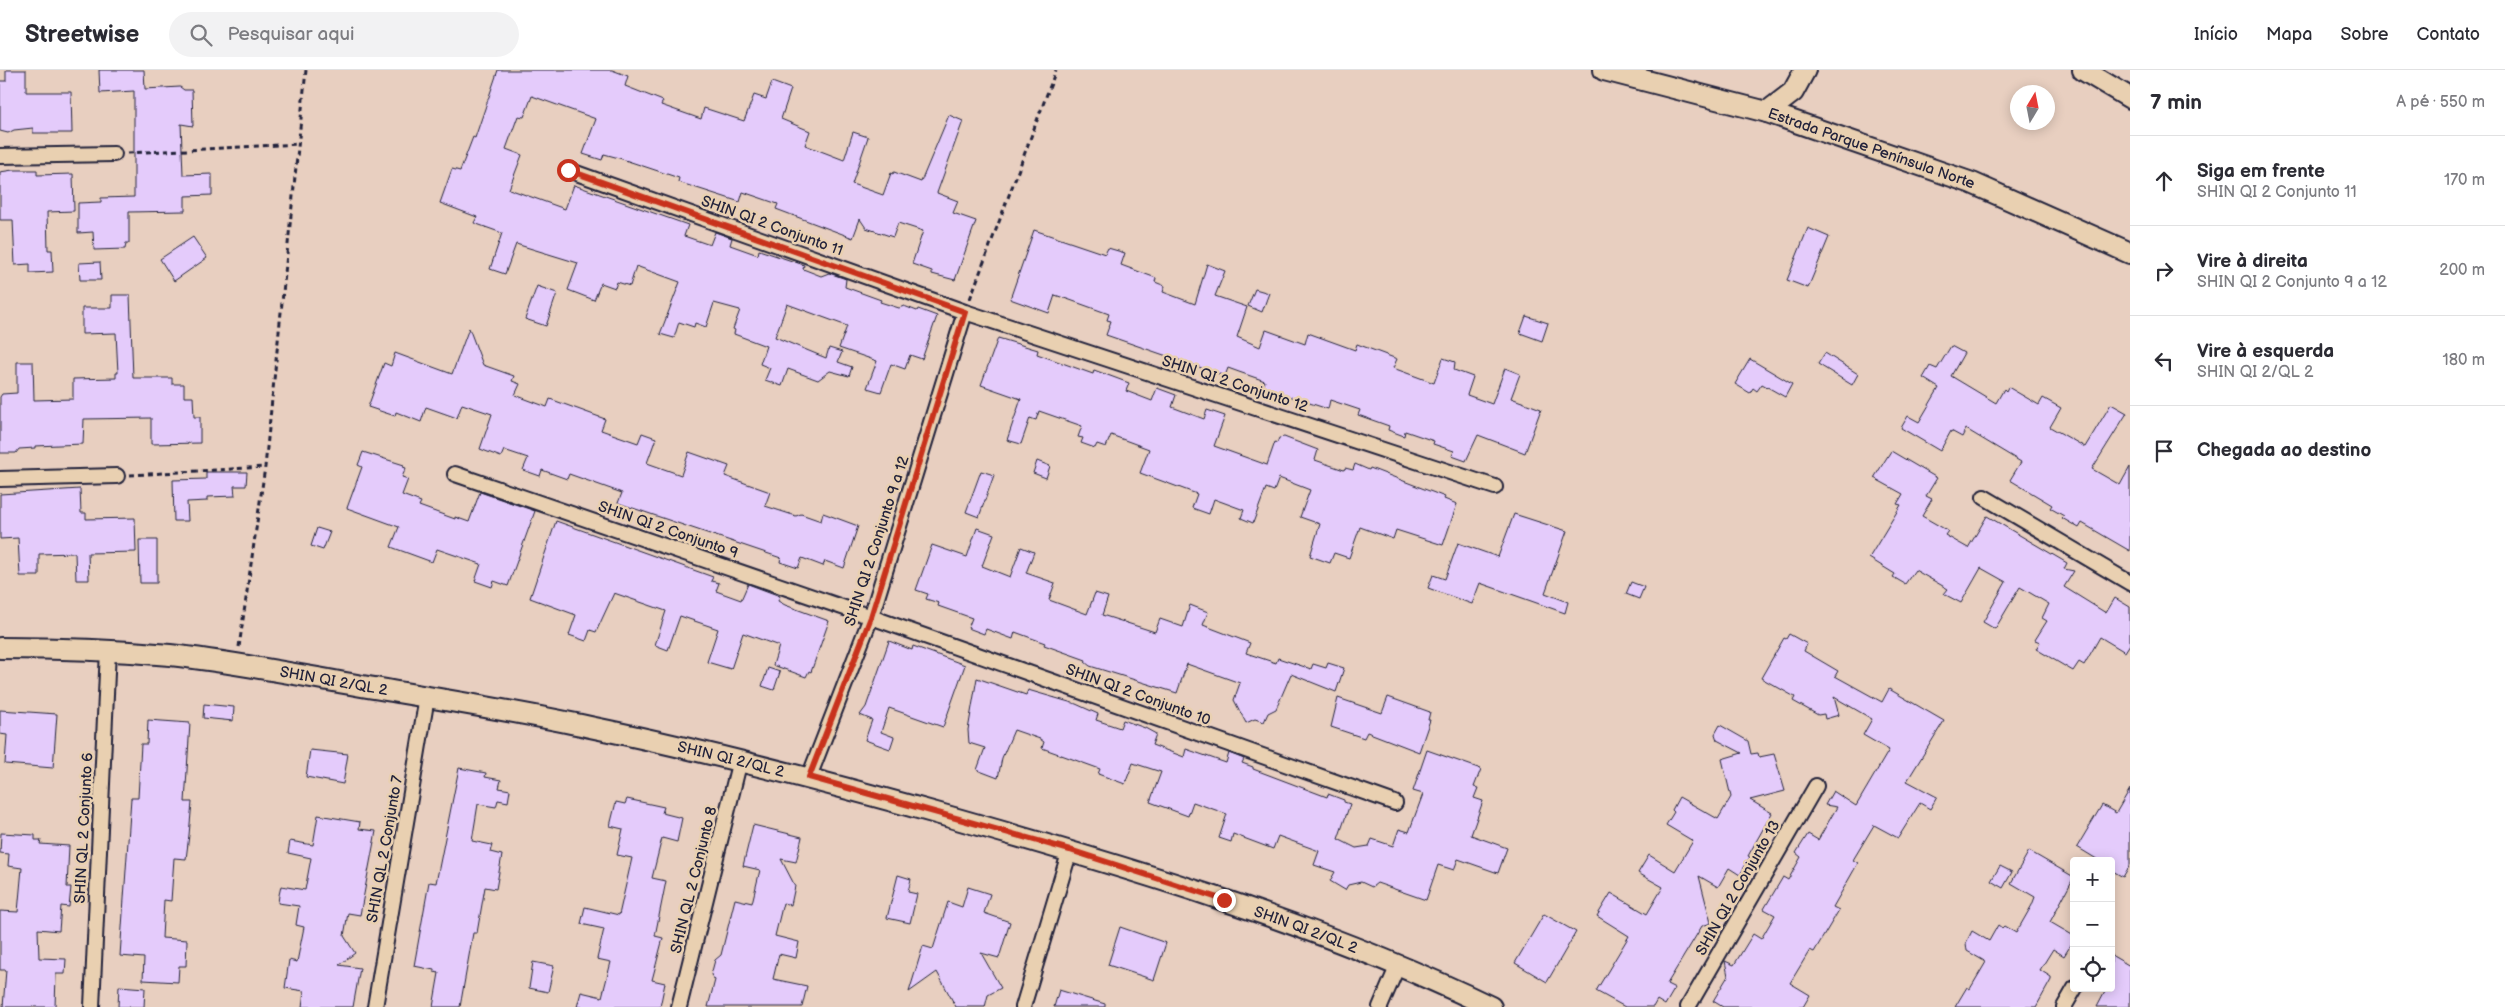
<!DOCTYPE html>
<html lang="pt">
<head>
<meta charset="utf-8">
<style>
	body { margin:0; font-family:"Balsamiq Sans",sans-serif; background:#f2f2f3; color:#2b2b33 }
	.controls { position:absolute; right:15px; bottom:15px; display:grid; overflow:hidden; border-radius:5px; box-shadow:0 2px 12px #0003 }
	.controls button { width:45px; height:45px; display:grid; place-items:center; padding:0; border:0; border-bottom:1px solid #e1e1e2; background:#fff; color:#2b2b33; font:25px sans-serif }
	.compass { position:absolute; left:2010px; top:15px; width:45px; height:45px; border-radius:50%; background:#fff; box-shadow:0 2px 12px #0003; rotate:10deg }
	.stop { position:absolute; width:15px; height:15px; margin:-11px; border:4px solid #c8321e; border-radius:50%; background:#fff }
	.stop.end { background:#c8321e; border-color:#fff; box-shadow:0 1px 5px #0008 }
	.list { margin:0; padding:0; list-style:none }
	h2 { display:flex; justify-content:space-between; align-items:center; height:65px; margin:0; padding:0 20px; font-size:21px }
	h2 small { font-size:16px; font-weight:400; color:#7c7c81 }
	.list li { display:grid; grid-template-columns:32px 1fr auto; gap:15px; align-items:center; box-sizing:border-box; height:90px; padding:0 20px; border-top:1px solid #e1e1e2 }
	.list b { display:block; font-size:19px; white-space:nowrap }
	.list p { margin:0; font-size:16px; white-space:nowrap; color:#7c7c81 }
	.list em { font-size:16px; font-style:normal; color:#7c7c81 }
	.icon { flex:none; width:28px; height:28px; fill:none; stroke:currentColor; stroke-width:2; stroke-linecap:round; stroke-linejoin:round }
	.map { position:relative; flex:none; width:2130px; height:937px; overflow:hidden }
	header { display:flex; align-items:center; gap:30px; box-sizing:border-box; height:70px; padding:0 25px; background:#fff; border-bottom:1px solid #e1e1e2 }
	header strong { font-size:24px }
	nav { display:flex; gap:28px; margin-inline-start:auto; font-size:18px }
	.search { width:350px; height:45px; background:#f2f2f3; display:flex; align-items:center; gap:12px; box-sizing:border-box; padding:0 18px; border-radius:28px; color:#7c7c81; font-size:19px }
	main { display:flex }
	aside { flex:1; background:#fff }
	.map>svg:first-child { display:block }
</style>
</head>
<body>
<header>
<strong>Streetwise</strong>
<div class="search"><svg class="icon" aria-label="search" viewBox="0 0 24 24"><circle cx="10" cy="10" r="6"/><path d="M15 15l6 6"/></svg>Pesquisar aqui</div>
<nav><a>Início</a><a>Mapa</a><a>Sobre</a><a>Contato</a></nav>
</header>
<main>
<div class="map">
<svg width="2130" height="937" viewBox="0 0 2130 937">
	<rect width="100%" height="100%" fill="#e8cfc0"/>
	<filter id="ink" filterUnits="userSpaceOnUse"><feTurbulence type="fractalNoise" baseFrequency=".02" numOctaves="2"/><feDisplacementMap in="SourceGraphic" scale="10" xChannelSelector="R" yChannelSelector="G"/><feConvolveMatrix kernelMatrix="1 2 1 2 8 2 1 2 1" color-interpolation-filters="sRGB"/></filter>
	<g filter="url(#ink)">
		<path fill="#e4cbfb" stroke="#22223b" d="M6,0h20v22h45l1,41h-39v-5l-19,2 -6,3 -8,-2v-50h6z
			M99,0h45l1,19 35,-2 4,3h8l1,36 -12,-2 2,51 29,-1v21l-27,1v15l-56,1v31h-3l-1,6 -31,1 -1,-18 -15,1v-30l23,-1v-4l33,-1v-106l-34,2z
			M498,0h114l16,6 -3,10 38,15 -2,4 40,14 3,-11 40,13 10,-26 12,4 6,-17 19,7 -10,30 29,12 -5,14 39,15 9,-28 15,5 -16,47 31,11 8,-22 2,1 1,-2 27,10 28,-67 14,6 -26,72 21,8 -5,12 23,8 -21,59 -23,-6v-3l-20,-7 11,-33 -25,-8 -5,14 -27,-9 -6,-9 -7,19 -77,-29 2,-5 -35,-12 -3,10 -62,-20 1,-4 -60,-20 -15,-4 -2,6 -19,-6 13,-35 -64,-23 -8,21 -6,-1 -12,33 16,6 -13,34 56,20 9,-24 114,40 -4,11 26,9 5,-13 17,6 -2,7 28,10 1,-5 45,15 -1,4 18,7 8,-3 17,6 -1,8 36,13 -1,2 19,6 5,-2 13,5 1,-2 19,7 -15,43 -12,-4 -5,14 -14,-5 -10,28 -14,-4 10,-27 -38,-13 8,-22 -60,-22 -12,33 51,21 3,-10 13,4 -4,10 14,5 -3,9 -19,-5 -12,9 -30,-11 -6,17 -17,-6 5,-12 -10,-4 6,-18 -32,-12 1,-4 -2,-1 7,-19 -26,-7 -8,24 -11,-4 -1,4 -15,-5 -5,16 -14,-4 20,-52 -44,-16 -6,20 -13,-4 -2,6 -14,-5 -7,17 -26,-10 10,-27 -62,-19 -11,30 -15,-5 12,-36 -28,-10 3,-6 -37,-14 12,-34 8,2 13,-34 2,1z
			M13,100h24v5l36,-1 1,37 -27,1 1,38h4l1,22 -23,1v-9l-15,1 -2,-45h-13v-48z
			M1808,158l21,9 -21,51 -21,-8z
			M1034,160l71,24 3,-6 17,5 -4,12 35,13 -1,4 10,4 -2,6 32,12 12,-40 18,7 -10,25 32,11 -10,30 23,10 6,-17 39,14 3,-11 47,17 2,-6 40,15 -4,9 41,15 9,-25 12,4 -1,8 19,7 -6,18 25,9 13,-36 15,6 -9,24 30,11 -16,44 -47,-18 -12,26 -14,-5 2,-5 -21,-7 1,-3 -29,-10 -1,5 -16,-6 1,-4 -31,-11 2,-5 -30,-10 -2,9 -65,-21 2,-7 -26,-9 -11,-4 -3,8 -119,-41 5,-14 -4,-1 2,-6 -39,-14 -15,-5 -6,18 -39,-14z
			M193,167l14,21 -33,23 -14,-22z
			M100,192l1,18h-21l-1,-17z
			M537,216l20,7 -11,33 -21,-7z
			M1255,219l14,4 -7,19 -14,-6z
			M112,225h18l3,83h39v6h12v13h9l1,20h6v26l-49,1v-26l-67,1 -1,25 -48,2v2l-16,1 -3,4h-16v-56l2,-3 15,-1v-31h16l1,38 39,-1v-20l43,-1v-5h2l-2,-40 -34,1v-26h30z
			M1526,246l22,7 -6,18 -22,-8z
			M469,258l14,37 31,11 -2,5 8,3 -5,11 32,12 3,-8 55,20 -4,11 37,13 4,-10 14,5 -9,25 34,12 8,-23 40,14 -4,10 45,16 -5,14 31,10 5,-2 20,7 2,-8 35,13 -14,42 -19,-7 -2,5 -21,-8 -4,10 -18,-6 1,-4 -163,-55 4,-10 -53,-19 -2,5 -25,-9 -2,6 -17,-6 5,-12 -24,-8 -3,7 -21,-8 12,-35 -30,-10 -5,14 -31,-11 -5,15 -25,-10 -1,4 -27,-9 16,-44 7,3 4,-13 57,21z
			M998,268l40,12 -1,4 56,20 1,-4 35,13 -3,8 26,10 5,-13 19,7 -4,12 32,12 3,-9 18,6 -11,30 53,19 8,-23 2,1 2,-5 5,-1 34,13 -3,10 29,10 1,-2 8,2 2,-6 14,6 1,-2 75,29 -1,2 13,5 -14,41 -47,-15 -3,9 -33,-12 -11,31 -15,-5 -4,10 -20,-7 10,-32 -20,-7 10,-27 -31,-12 -5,13 -8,-3 -13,35 -12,-5 3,-8 -30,-11 -5,15 -17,-6 5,-14 -57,-21 9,-24 -38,-14 -5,12 -9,-3 -2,4 -14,-5 2,-5 -5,-1 4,-11 -43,-15 -3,9 -6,-2 -9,26 -14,-4 14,-41 -40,-14z
			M1951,276l13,7 -13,23 45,27 8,-14 2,2 2,-4 31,18 4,-7 18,10 -11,19 35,20 26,-43 16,9 -35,56 28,16 10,-18v84l-48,-28 -3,5 -17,-10 2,-2 -14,-8 2,-3 -42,-25 11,-18 -55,-33 -4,8 -11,-6 -11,20 -39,-23 7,-12 11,6 20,-34 -16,-10 7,-12 7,3z
			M1825,283l33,21 -6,11 -34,-21z
			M1750,289l42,25 -7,13 -23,-13 -5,7 -4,-3 -3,5 -15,-9z
			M1891,381l46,27 -11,18 6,3 -10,17 26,15 -3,4 23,13 19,-32 80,47 -3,6 10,2 -10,16 42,26 9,-15 15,9v37l-5,8 -25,-15 -16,28 -5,-3 -6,9 -37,-22 4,-7 -5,-2 12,-19 -5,-3 7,-14 -29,-17 -25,42 -12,-7 23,-40 -25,-14 -20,35 -17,-9 4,-5 -33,-19 -10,14 -12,-7 2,-3 -26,-16 32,-53 -4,-1 6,-10 -29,-16z
			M363,382l41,13 -1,2 3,1 -4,9 6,2 -6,16 19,7 -2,4 36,13v-2l14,5 11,-30 55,19 -27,75 -14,-5 -2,6 -17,-6 6,-17 -44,-15 -5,13 -41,-15 8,-20 -52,-19 15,-41 -4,-2z
			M1037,391l13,5 -4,12 -13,-5z
			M981,401l13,4 -15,42 -13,-5z
			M206,402h41l-1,14h-12l1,10 -28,1v4l-20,1 1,19h-14l-1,-41 33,-1z
			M80,419l1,24h5v6l49,-1 1,34 -48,1 1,27h-13l-1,-27 -36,1v22h-19l-2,-38 -18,1v-45z
			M1514,444l53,17 -22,62 23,9 -3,11 -85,-30 -8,21 -44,-16 5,-13 12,4 13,-36 40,14z
			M556,451l157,56 -2,4 8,2 -3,8 25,9 7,-16 32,12 -2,5 7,4 44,16 -18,51 -2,-1 -3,6 -33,-12 6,-19 -36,-13 -12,36 -24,-7 11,-33 -38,-13 -12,34 -13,-5 11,-34 -52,-18 -18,39 -6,-2 -4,11 -17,-6 7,-20 -46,-17z
			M317,458l13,4 -7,18 -12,-4z
			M977,458l17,6 -12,32 28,11 11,-30 13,5 -8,21 29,10 -6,17 38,14 8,-21 13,4 -6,18 53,17 5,-13 23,8 7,-22 18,7 -5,13 47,18 -4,10 30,10 2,-5 33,11 2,-5 13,4 2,-5 16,5 -8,24 -45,-18 -15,35 -8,4 -4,9 -9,-3 -9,4 -12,-23 6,-17 -53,-19 -10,29 -87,-27 -5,-4 1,-2 -42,-15 1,-2 -30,-11 -2,7 -27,-10 -2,5 -16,-6 4,-10 -34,-12 1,-3 -13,-4 2,-5 -12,-4 16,-45 35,12z
			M139,470h18v43h-17z
			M1631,512l13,5 -5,12 -13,-5z
			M1789,564l18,10 -3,7 34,20 -3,5 47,26 7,-13 55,32 -37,60 30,16 -7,12 -10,-6 -22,35 -24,-13 -21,35 5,3 -25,44 6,3 -25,42 -4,-2 -20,33 20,12 -7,12h-80l-10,-6 15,-25 -3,-15 9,4 19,-31 8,5 14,-24 -11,-6 19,-32 5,3 13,-23 -5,-4 12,-19 10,6 19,-33 -12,-2 8,-14 23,15 33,-56 -26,-15 9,-16 -38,-22 5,18 -14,4 -1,-5 -6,1 -25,-14 2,-4 -34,-19 23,-40 2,1z
			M889,571l23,9 1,-4 52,19 -22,62 -54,-19 -8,24 13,5 -4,12 -25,-9 7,-20 -12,-5 6,-8z
			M768,598l12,4 -6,18 -12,-4z
			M977,608l49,17 2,-5 48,14 22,10 -2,6 24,8 3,-8 22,8 11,6 -4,11 32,12 2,-8 40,14 3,-10 15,6 -2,4 11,4v2l74,28 1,-3 16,6v2l6,2 -12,35 18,9 13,-2 3,-7 21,7 6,-17 10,3 14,-38 -10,-3 14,-41 54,19 -7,18 4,1 -4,10 9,3 -12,34 36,13 -9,25 -40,-14 -4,11 -16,-5 -12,35 -49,-17 -5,4 -11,-5 -13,3 -3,5 -15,-9 5,-9 -21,-7 5,-14 -41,-15 -5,13 -40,-15 -2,8 -12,-4 8,-24 -34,-12 -5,14 -38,-14 11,-30 -28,-9 -8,21 -27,-10 2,-5 -58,-21 2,-6 -4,-3 -26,-9 -12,28 -4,20 -21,-8 8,-22 -16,-5 -1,-13z
			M1388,627l42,15 -2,8h2l-11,32 -52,-20 -3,6 -33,-11 7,-29 44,15z
			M204,634l30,3 -1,14 -30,-3z
			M0,640l57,4 -4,54 -48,-4 2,-29 -7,-1z
			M148,650l42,3 -5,79h7l-3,33 -3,24 -12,-1 -3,43 -7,-1 -2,38 25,2 -1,26h-7l-1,16 -35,-2 1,-22 -24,-2 11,-158h7l3,-54h6z
			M1720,655l28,16 3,13 7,-1 1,4 15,-3 11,37 -35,9 22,13 -24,43 2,1 -10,18 -11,-7 -11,19 -19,-11 12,47 -9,3 -35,58 8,4 -10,17 -8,-5 -4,7h-28l-29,-16 33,-55 -32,-20 14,-23 36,21 16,-27 -25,-14 11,-18 26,16 18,-30 -27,-16 8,-13 -2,-2 7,-13 39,22 13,-22 -9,-38 20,-6 -25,-13 -2,-6z
			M310,680l38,4 -5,30 -37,-7z
			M459,698l27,5 -1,4 16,3 -2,8 11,2 -2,12 -10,-2 -2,7 -18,-3 -6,37 20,4 -2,7 12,3 -6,34 -11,-2 -8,46h-4l-13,74h-27l6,-34 -5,-1v-2l-20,-4 15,-84 7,1z
			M2130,719v76l-7,12 -12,-7v-9h-11l-23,-14 25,-42 14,8z
			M627,729l37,8 -2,6 20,5 -5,24 -15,-4 -10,40 14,3 -11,55 8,2 -11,42 13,3 -5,24h-83l4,-15 21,5 9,-35 -14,-3 7,-30 -23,-5 4,-17 34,8 13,-57 -15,-3 6,-26 -13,-3 6,-24 9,2z
			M318,745l42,7 -1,7 17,2 -16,84 -12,-2 -4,23 11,17 -16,12 21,3 -7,39h-51l2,-16 -19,-3 4,-28 8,2 7,-35 -8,-2 3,-19 -21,-3 1,-8 2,-9 24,4 6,-32 -23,-5 2,-12 23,4z
			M753,755l49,12 -6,25 -15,-3 14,27 -4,19 -8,-2 -8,33 24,6 -3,16 -17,-4 -6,25 34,7 -5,21h-94l7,-27 -4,-5 4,-15 6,-5 14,-56 17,4 8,-33 -17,-4z
			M1,763l34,2v5h6l-1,4 29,2 -2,41h4l-2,20 -8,-1 -2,25 -21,-2 1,29 27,1 -1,15h-9l-1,33h-52l3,-37h-6v-59l18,1 4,-44 -14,-2 1,-12 -9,-1z
			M2029,781l45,26 -24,45 24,14v4l-10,16 -11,-7 -13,21 11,7v3l-15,27h-81l12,-20 3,2 16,-27 -19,-11 -1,-8 6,-12 17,10 9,-16 4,3 2,-2 12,7 16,-28 3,-8 -24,-14z
			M2000,796l12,6 -9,16 -12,-7z
			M898,805l13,4 -3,13 9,2 -7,29 -23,-5z
			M968,817l22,7 -6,19 26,9 -11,36 -18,-5 20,35 -13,7 -3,12h-29l-19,-35 -28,20 14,-46 10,3 15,-47 14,5z
			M1544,844l32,18 -29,50 -32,-19z
			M1120,857l46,16 -12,37 -46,-15z
			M2111,885l19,11v41h-33l10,-19h4z
			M533,892l21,4 -6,26 -19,-4z
			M119,916l26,2 -1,19h-26z
			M1059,920l46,14v3h-51z"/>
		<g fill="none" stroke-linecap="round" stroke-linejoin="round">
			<g stroke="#22223b" stroke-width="18">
				<path id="street" d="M0,86l114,-2
					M568,100l397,142 530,175
					M455,404l416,143 524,186
					M0,409l117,-3
					M1984,427l146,86
					M809,707l62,-160 94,-305
					M92,937l16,-357
					M375,937l52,-310
					M679,937l61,-247
					M1023,937l47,-157
					M1380,937l18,-42
					M1688,937l128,-221
					M2064,937l11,-19"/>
			</g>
			<g stroke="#22223b" stroke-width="24">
				<g id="secondary">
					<path id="s1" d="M1604,0l163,42 205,71 158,70"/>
					<path d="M2083,0l47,28"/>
					<path d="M1767,42l26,-20 12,-22"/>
					<path id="s2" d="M0,578c57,0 113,2 170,7 74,8 148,24 222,36 66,11 133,22 198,36 117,24 231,54 346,86 188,53 378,109 555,194"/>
				</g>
			</g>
			<path stroke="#22223b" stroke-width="3" stroke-dasharray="5 4" stroke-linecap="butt" d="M128,83l170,-9
				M970,229l86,-229
				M130,405l135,-8
				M239,577l26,-180 41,-397"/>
			<use href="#street" stroke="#e9d0b1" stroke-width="14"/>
			<use href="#secondary" stroke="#e9d0b1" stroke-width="20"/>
		</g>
	</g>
	<g fill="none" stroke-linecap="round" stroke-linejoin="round" filter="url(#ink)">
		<path stroke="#c8321e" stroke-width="6" d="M568,100l397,142 -94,305 -62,160 261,73 154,50"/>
	</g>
	<g text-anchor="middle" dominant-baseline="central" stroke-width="5" stroke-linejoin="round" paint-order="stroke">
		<g font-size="15" fill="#22223b" stroke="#e9d0b1">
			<text stroke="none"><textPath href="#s1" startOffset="279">Estrada Parque Península Norte</textPath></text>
			<text transform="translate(772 156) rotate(20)">SHIN QI 2 Conjunto 11</text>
			<text transform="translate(1235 314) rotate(18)">SHIN QI 2 Conjunto 12</text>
			<text transform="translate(668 460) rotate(19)">SHIN QI 2 Conjunto 9</text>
			<text transform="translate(877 471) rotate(-72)">SHIN QI 2 Conjunto 9 a 12</text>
			<text stroke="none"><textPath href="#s2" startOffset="336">SHIN QI 2/QL 2</textPath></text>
			<text transform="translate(1138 625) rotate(20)">SHIN QI 2 Conjunto 10</text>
			<text stroke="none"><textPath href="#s2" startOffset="741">SHIN QI 2/QL 2</textPath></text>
			<text transform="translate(84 758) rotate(-87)">SHIN QL 2 Conjunto 6</text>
			<text transform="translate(385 779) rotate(-80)">SHIN QL 2 Conjunto 7</text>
			<text transform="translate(694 810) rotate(-76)">SHIN QL 2 Conjunto 8</text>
			<text transform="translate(1738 818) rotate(-60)">SHIN QI 2 Conjunto 13</text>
			<text stroke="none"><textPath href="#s2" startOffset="1341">SHIN QI 2/QL 2</textPath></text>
		</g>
	</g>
</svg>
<div class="controls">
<button>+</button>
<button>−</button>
<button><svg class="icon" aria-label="locate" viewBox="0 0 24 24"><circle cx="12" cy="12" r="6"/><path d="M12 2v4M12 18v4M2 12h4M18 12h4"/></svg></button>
</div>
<svg class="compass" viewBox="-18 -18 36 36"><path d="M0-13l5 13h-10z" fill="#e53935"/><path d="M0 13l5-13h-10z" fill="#7c7c81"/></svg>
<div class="stop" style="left:568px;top:100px"></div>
<div class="stop end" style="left:1224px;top:830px"></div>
</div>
<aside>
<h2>7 min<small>A pé · 550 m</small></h2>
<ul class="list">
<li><svg class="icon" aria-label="ahead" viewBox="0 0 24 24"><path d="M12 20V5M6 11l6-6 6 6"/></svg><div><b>Siga em frente</b><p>SHIN QI 2 Conjunto 11</p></div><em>170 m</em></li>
<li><svg class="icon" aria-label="right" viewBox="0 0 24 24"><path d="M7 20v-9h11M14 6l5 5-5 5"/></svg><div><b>Vire à direita</b><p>SHIN QI 2 Conjunto 9 a 12</p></div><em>200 m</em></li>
<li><svg class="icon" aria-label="left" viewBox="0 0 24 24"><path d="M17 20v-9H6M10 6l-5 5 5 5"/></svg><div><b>Vire à esquerda</b><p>SHIN QI 2/QL 2</p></div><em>180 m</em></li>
<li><svg class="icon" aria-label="arrive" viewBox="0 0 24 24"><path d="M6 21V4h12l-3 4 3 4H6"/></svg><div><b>Chegada ao destino</b></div></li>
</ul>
</aside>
</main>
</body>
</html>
